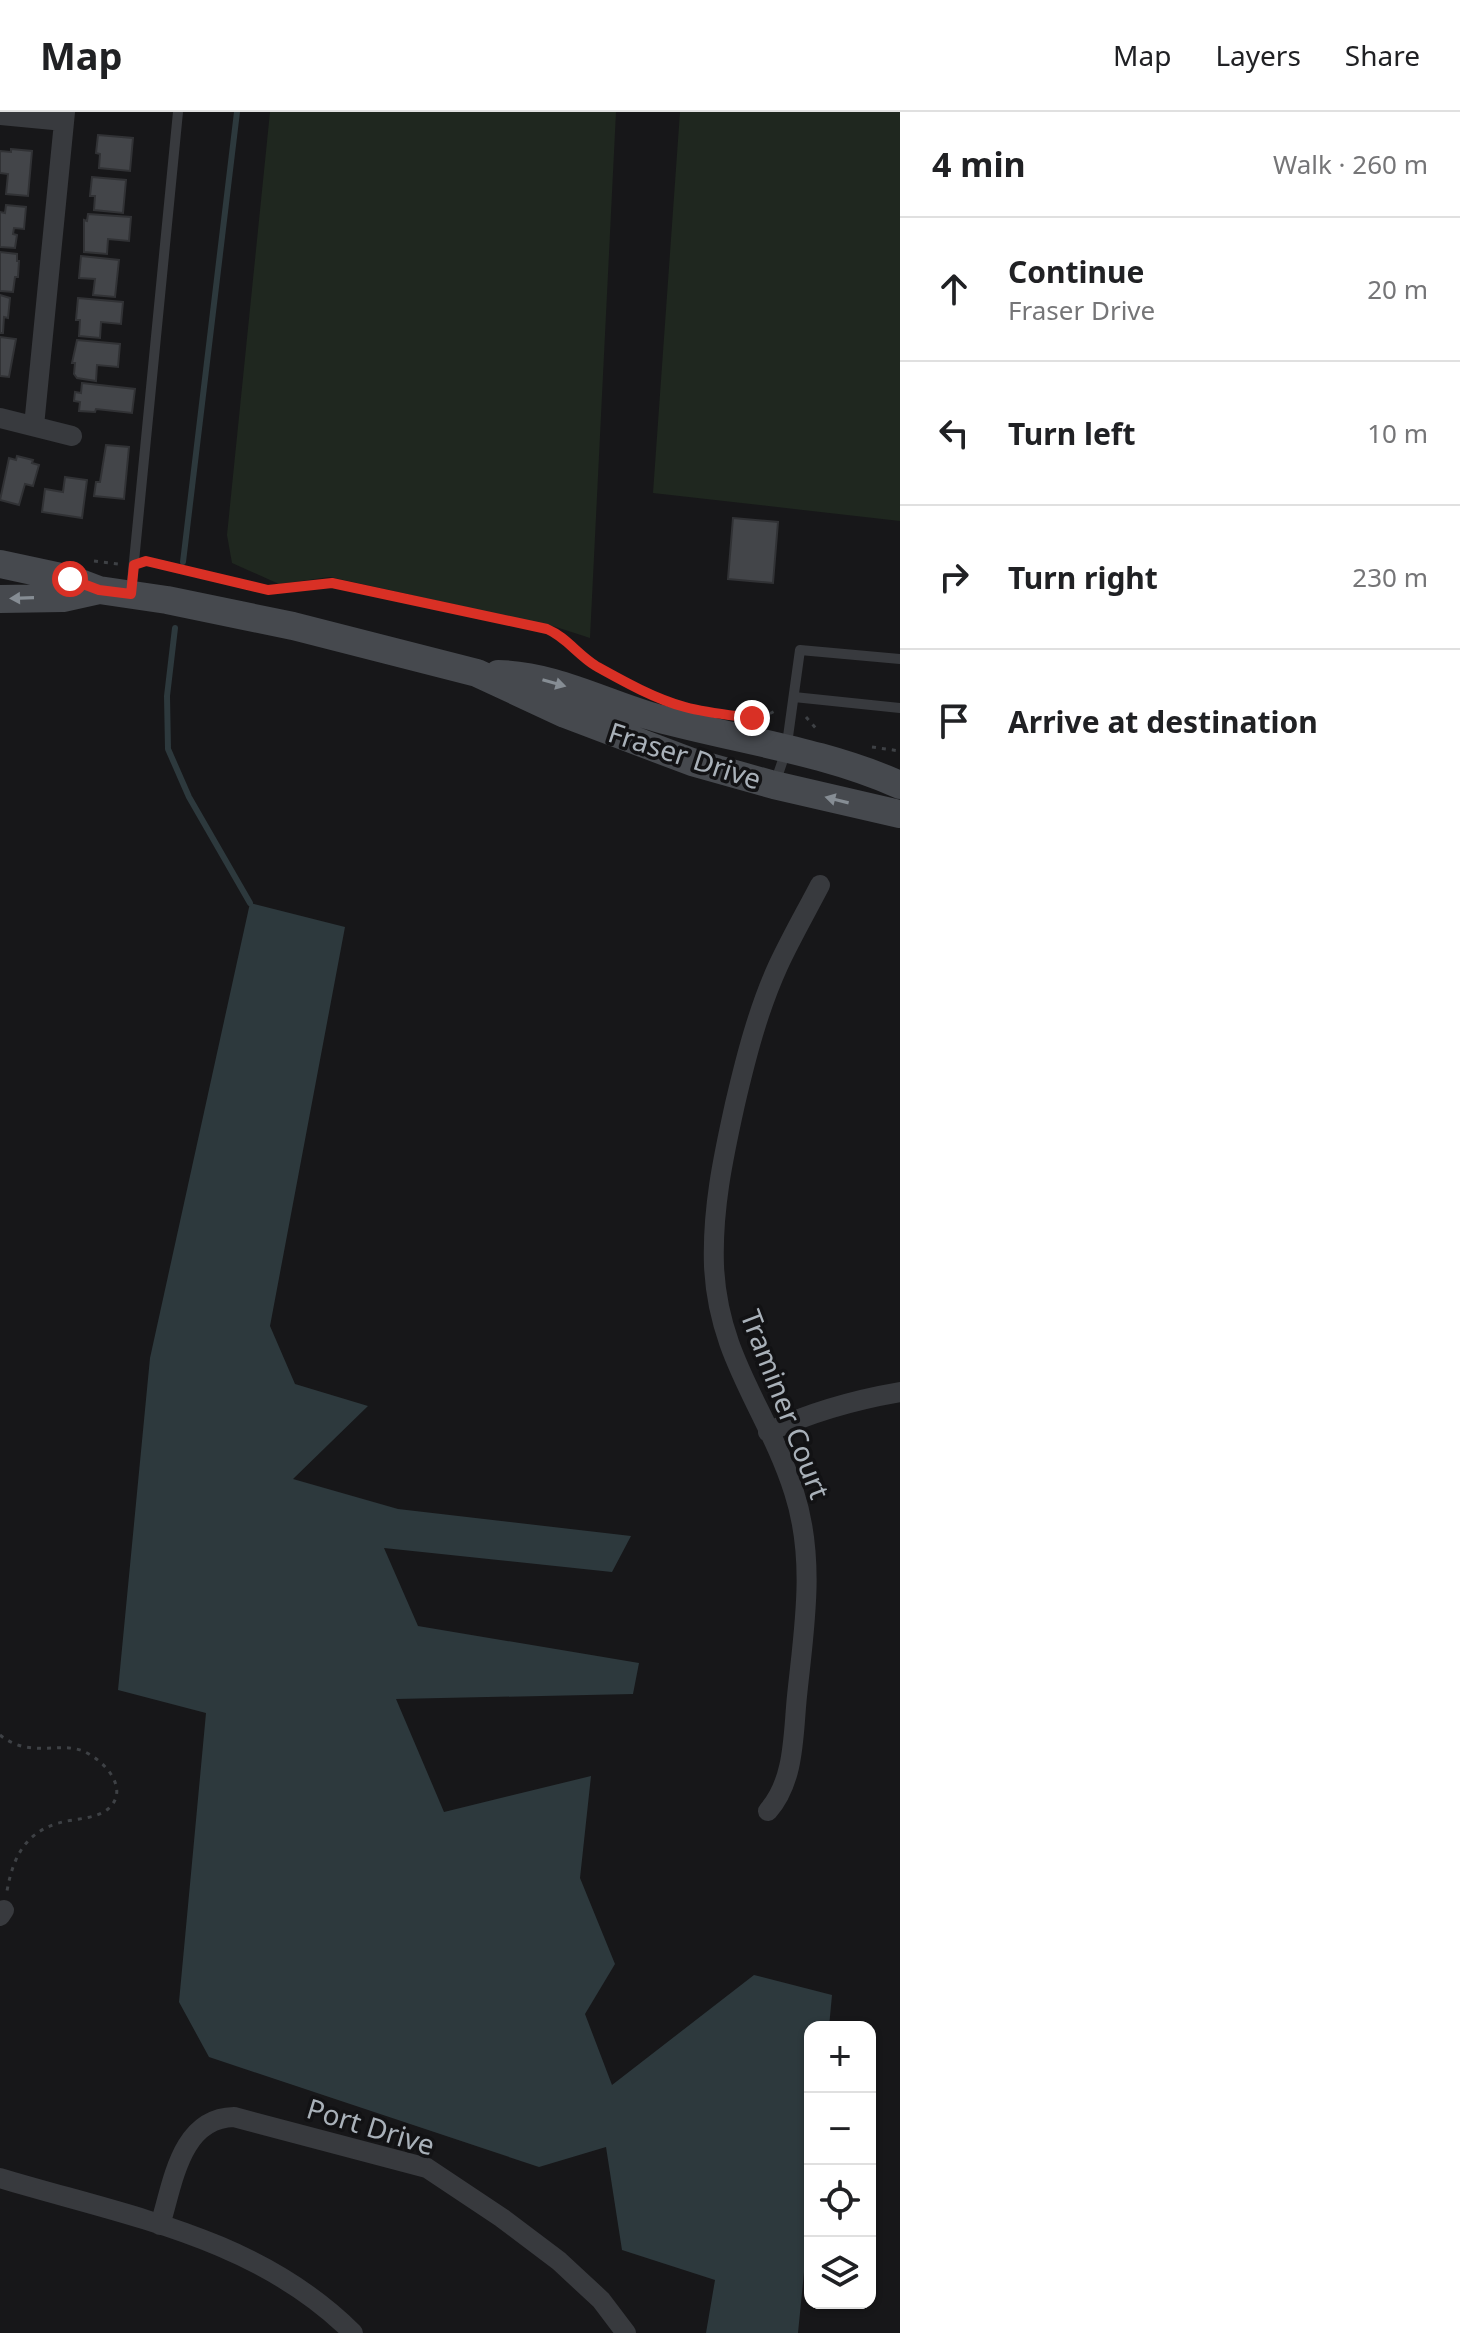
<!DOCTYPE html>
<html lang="en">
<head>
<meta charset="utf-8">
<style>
	body { margin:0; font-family:"Noto Sans",sans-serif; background:#f2f2f2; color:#202124 }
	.controls { position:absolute; right:24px; bottom:24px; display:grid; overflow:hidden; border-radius:16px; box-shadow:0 2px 6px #0004 }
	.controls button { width:72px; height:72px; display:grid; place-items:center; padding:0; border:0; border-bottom:2px solid #e0e0e0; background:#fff; color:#202124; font:40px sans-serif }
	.stop { position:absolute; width:24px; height:24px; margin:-18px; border:6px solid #d93025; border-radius:50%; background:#fff }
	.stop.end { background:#d93025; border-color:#fff; box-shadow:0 2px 8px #0008 }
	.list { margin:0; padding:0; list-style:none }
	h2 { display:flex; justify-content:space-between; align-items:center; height:104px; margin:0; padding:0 32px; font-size:34px }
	h2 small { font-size:26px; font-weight:400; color:#757577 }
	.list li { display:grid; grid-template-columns:52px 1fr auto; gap:24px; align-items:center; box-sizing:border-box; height:144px; padding:0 32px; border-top:2px solid #e0e0e0 }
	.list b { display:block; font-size:30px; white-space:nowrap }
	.list p { margin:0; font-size:26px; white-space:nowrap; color:#757577 }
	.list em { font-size:26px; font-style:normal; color:#757577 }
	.icon { flex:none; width:44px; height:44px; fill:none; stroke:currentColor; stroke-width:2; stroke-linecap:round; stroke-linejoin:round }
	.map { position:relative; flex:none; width:900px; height:2221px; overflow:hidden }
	header { display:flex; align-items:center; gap:48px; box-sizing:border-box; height:112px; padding:0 40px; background:#fff; border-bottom:2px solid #e0e0e0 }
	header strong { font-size:38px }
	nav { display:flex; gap:44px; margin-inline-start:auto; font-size:28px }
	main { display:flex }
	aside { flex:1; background:#fff }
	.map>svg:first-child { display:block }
</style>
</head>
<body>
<header>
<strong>Map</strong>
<nav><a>Map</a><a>Layers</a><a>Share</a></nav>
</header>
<main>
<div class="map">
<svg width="900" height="2221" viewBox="0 0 900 2221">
	<rect width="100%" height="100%" fill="#171719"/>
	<path fill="#1f271f" d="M270,0h346l-26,526 -34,-11 -226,-50 -51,7 -47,-21 -5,-28z
		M680,0h220v409l-247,-28z"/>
	<path fill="#2d393d" d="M250,791l95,24 -75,399 25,58 73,22 -75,73 105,30 233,27 -19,36 -228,-24 34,78 221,37 -6,31 -237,5 48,113 147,-36 -11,102 35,86 -30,50 27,71 142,-110 78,20 -3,32h-19v185l-12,121h-92l9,-53 -93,-30 -16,-103 -67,20 -330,-110 -30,-55 27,-289 -88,-23 32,-332z"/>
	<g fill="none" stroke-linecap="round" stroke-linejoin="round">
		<path stroke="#2d393d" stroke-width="6" d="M183,450l54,-450
			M175,516l-8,68 1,53 21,48 61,106"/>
	</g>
	<path fill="#434549" stroke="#313235" stroke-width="2" d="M98,23l35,3 -3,33 -31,-3 1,-14 -4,-1z
		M11,37l21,2 -4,45 -22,-2 2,-20 -8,-1v-22l11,1z
		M92,65l34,3 -3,33 -29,-3 1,-14h-5z
		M6,93l20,2 -2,22 -10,-1 -1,6 4,1 -2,13 -15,-1v-35l5,1z
		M88,102l43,3 -2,24 -21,-2 -1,15 -23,-2v-32l3,1z
		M0,140l17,2v7h2l-1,16h-3l-2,15 -13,-1z
		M81,144l38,4 -4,37 -22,-2 2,-16 -16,-1z
		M0,183l10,3 -2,20 -4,-1 -1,16h-3z
		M78,186l45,4 -2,22 -20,-2 -1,16 -21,-2 1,-16h-4z
		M0,225l16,2 -7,38 -9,-1z
		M77,228l43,4 -2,23 -21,-2 -1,16 -19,-3 -3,-4 1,-11h-3z
		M82,271l53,6 -3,24 -36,-4 -1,3 -16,-1 1,-9 -6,-1 1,-9 6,1z
		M106,333l23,2 -5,52 -30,-3 2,-14h4z
		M17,344l16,4 -1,3 7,2 -6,21 -8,-2 -6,21 -19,-5 9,-42 7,2z
		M65,365l22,3 -5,38 -40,-6 3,-23 18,3z
		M733,406l45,4 -5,61 -45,-4z"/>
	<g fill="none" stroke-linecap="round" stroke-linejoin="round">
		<path stroke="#3e4145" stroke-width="3" stroke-dasharray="4 6" stroke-linecap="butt" d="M94,449l24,3
			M149,450l119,28 64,-7 215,46 9,4 26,24 50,26
			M806,605l13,15
			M761,606l14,-7
			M872,635l28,4
			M0,1623c30,24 57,6 83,16 21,9 48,38 25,58 -10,8 -23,9 -35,11 -43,6 -59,31 -66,71"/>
		<path stroke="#383a3e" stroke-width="10" d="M131,480l47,-480
			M794,585l106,11
			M775,671l11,-32 14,-101 100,9"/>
		<path stroke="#383a3e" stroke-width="20" d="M0,3l64,6
			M0,306l72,18
			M34,314l31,-314
			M768,1320c43,-20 85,-32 132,-40
			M768,1699c27,-31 25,-76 29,-115 7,-68 19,-136 -3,-204 -26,-82 -76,-134 -80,-226 -2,-56 9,-108 21,-162 11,-47 23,-94 43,-138 13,-28 28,-54 42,-81
			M0,1804l4,-6
			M0,2066c126,38 257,59 353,155
			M160,2113c13,-41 20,-107 74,-108l193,51 75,50 57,43 42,39 25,33"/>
		<path stroke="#46494e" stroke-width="28" d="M0,452l70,15 29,11 68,10 126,26 184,47 88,41 127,48 82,23 126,29
			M0,487l63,-1 36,-8
			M498,562c56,1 106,29 159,44 81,22 167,33 243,67"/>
	</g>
	<defs><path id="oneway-solid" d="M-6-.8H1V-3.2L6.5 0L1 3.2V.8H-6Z" transform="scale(2)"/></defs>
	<g fill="#868d94">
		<use href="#oneway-solid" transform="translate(22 486) rotate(178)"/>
		<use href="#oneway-solid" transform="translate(554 571) rotate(16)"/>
		<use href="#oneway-solid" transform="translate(837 688) rotate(-166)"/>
	</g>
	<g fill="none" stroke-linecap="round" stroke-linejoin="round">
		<path stroke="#d93025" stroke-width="10" d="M70,467l29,11 32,4 3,-29 12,-4 122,29 64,-7 215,46c19,8 31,26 49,37 27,15 59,33 89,41 22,6 45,8 67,11"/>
	</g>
	<g text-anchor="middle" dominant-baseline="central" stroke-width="7" stroke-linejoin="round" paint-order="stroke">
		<g font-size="28" fill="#a9b1b9" stroke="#121214">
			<text transform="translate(685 643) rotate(18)">Fraser Drive</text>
			<text transform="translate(786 1292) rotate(69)">Traminer Court</text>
			<text transform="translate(371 2014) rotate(17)">Port Drive</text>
		</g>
	</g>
</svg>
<div class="controls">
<button>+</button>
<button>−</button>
<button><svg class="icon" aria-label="locate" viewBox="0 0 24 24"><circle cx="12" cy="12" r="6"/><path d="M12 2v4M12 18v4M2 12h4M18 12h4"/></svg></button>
<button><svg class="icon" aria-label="layers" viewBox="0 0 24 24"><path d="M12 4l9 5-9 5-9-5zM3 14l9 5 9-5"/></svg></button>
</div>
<div class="stop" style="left:70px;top:467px"></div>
<div class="stop end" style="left:752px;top:606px"></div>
</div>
<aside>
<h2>4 min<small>Walk · 260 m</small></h2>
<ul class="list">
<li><svg class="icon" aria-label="ahead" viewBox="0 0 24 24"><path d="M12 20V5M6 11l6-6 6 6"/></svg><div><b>Continue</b><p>Fraser Drive</p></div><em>20 m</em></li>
<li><svg class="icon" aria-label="left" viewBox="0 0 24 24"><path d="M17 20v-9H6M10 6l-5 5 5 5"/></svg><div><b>Turn left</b></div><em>10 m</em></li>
<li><svg class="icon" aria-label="right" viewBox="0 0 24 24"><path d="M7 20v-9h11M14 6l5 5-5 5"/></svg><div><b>Turn right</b></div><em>230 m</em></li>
<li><svg class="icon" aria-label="arrive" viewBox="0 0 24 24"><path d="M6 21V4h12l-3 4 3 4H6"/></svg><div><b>Arrive at destination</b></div></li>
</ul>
</aside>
</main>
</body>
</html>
